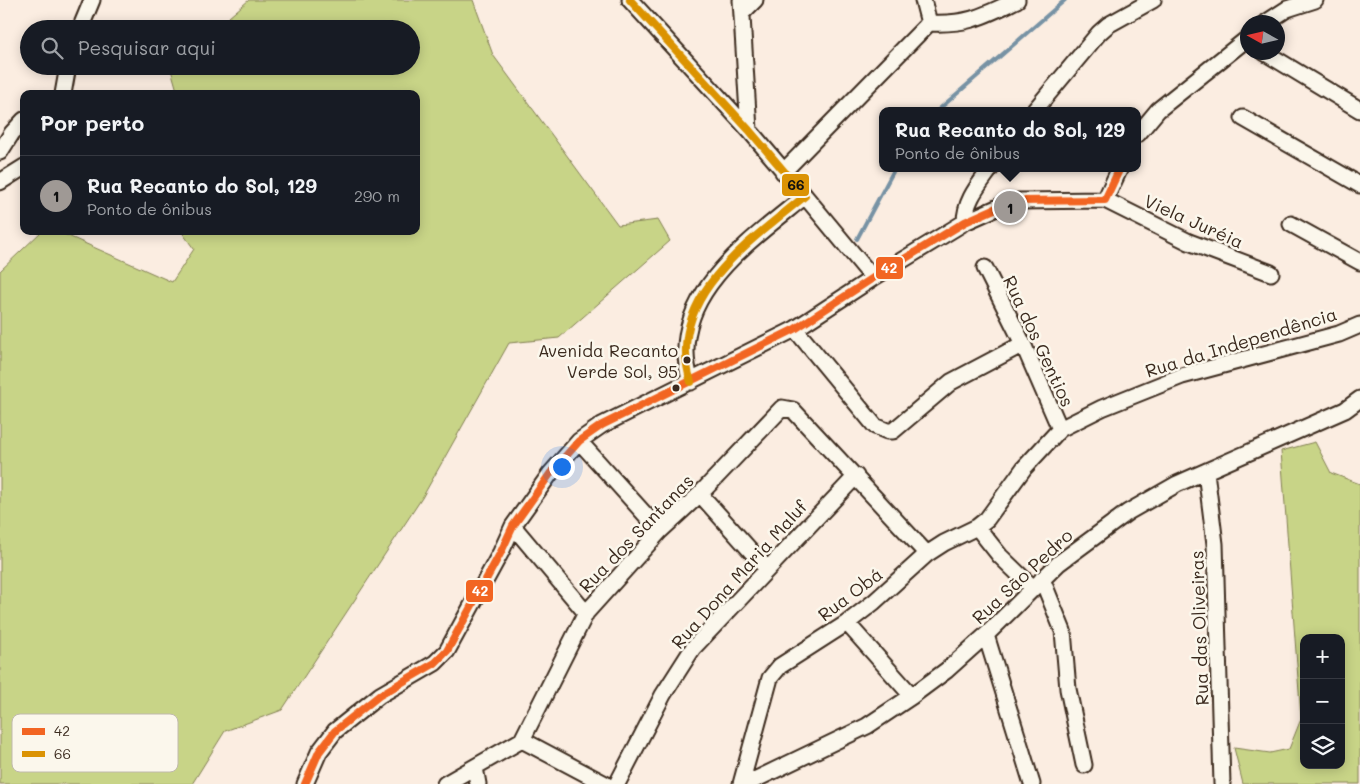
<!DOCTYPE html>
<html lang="pt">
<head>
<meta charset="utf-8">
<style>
	body { margin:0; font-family:Mali,sans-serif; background:#20242c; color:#f1f3f6 }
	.controls { position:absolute; right:15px; bottom:15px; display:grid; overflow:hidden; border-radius:10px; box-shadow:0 2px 12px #0003 }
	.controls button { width:45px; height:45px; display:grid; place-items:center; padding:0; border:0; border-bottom:1px solid #363941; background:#171b24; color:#f1f3f6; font:25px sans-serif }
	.compass { position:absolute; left:1240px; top:15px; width:45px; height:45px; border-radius:50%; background:#171b24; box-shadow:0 2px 12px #0003; rotate:278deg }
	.you { position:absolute; left:561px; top:466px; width:18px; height:18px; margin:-12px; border:4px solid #fff; border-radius:50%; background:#1a73e8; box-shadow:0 0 0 8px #1a73e833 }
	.badge { display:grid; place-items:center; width:32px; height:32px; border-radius:50%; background:#9f9995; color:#111; font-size:16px; font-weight:700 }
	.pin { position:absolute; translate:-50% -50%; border:2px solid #fff; box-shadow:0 1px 5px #0006 }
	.popup { position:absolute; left:879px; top:107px; width:262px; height:65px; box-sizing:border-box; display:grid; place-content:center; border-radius:10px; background:#171b24; filter:drop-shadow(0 1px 4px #0005); font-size:16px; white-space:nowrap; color:#9ea1a6 }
	.popup b { font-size:19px; color:#f1f3f6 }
	.popup::after { content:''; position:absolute; left:50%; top:100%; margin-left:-10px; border:10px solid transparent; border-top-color:#171b24 }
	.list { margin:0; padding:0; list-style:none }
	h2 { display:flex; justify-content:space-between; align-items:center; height:65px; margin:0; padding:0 20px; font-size:21px }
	h2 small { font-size:16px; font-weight:400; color:#9ea1a6 }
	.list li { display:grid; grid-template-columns:32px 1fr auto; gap:15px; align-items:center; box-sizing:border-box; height:80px; padding:0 20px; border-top:1px solid #363941 }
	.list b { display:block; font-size:19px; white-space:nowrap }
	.list p { margin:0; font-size:16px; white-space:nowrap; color:#9ea1a6 }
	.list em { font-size:16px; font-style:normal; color:#9ea1a6 }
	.icon { flex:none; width:28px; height:28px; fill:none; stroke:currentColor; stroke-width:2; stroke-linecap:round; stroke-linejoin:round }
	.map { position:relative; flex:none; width:1360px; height:784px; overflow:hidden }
	.search { position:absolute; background:#171b24; box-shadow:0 2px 12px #0003; left:20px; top:20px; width:400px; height:55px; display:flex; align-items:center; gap:12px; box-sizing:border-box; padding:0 18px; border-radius:28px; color:#9ea1a6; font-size:19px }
	.panel { position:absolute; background:#171b24; box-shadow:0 2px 12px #0003; left:20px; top:90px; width:400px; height:145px; border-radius:10px }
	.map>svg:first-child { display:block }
</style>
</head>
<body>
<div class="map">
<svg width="1360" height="784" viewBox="0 0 1360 784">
	<rect width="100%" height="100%" fill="#fbede1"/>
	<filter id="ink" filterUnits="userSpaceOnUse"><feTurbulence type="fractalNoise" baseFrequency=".02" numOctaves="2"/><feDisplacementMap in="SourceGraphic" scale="10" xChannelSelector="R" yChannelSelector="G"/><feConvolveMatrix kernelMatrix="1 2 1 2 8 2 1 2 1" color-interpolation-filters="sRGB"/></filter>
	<g filter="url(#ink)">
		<path fill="#c8d487" stroke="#827f52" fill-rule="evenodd" d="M249,0h224l20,55 125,170 40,-5 12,21 -111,97 -50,5 -87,155 -140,212 -57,21 -33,53h-192v-513l42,-40h15l115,51 22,-33 -13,-18h235v-137h-238l-8,-28h241v-37h-196z
			M1315,442l16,31 29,11v300h-117l-9,-36 36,5 19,-4 12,-30 -20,-268zM1304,638h37v127h-37z"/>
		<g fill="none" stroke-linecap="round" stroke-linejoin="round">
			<path stroke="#7792a4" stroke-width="4" d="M937,111l128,-111
				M857,239l38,-71"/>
			<g stroke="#3b2a1e" stroke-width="19">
				<path id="minor" d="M630,0l119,130 56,66c-56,46 -141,103 -114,186
					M741,0l8,130
					M923,0l6,23
					M742,13l13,-13
					M1267,22l20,-13 28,-9
					M80,29l12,-29
					M1264,52l96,58
					M63,94l5,-28
					M1034,111l65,-78 9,-8 45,-25
					M1243,118l117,67
					M1138,134l20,-24 90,-72
					M0,152l12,-19 12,-13
					M783,172l146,-149c39,2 54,-7 88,-23
					M0,182l24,-15
					M805,196l68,82
					M1105,200l84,42 82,31
					M965,222c0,-22 14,-37 26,-54
					M1291,224l69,38
					M985,268l38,76 37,85
					M795,329l80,97 12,5h6l58,-49 72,-38
					M579,441l81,90
					M1206,472l9,72 7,240
					M700,494l67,75
					M513,526l73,87
					M977,527l23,29 32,31
					M1042,579l21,52 5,58 16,76
					M847,623l65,73
					M986,635l46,149
					M522,740l83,44
					M475,768l3,16
					M305,784l14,-32 16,-21 45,-36 55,-32 12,-12 54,-99 12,-26 37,-52 29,-33 23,-16 193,-96 78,-51 92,-56 36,-16 18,-5 86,-1 15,-32
					M445,784l77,-44 64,-127 74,-82 40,-37 82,-86 11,2 134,144
					M617,784l46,-89 30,-47 163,-172
					M741,784l29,-106 10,-12 67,-43 27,-21 53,-48 17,-11 33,-16 10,-8 37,-51 36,-39 42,-21 80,-32 157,-42 21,-9
					M746,784l121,-58 45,-30 35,-26 39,-35 73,-72 69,-51 49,-28 168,-74 15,-11"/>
			</g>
			<use href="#minor" stroke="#fbf7ec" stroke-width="15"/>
			<g stroke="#fbf7ec" stroke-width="11">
				<path id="bus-1" d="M305,784l14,-32 16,-21 45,-36 55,-32 12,-12 54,-99 12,-26 37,-52 29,-33 23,-16 193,-96 78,-51 92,-56 36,-16 18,-5 86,-1 15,-32"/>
			</g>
			<g stroke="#fbf7ec" stroke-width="11">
				<path id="bus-2" d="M630,0l119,130 56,66c-56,46 -141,103 -114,186"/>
			</g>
			<use href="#bus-1" stroke="#f26522" stroke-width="8"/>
			<use href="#bus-2" stroke="#db9304" stroke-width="8"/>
		</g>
	</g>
	<g fill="#3b2a1e" stroke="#fbf7ec" stroke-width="2">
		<circle cx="687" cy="360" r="4.5"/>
		<circle cx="676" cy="388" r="4.5"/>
	</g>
	<g text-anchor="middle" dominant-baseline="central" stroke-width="5" stroke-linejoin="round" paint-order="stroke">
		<g font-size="17" fill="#3b2a1e" stroke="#fbf7ec" text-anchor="end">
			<text x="678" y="350">Avenida Recanto<tspan x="678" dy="21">Verde Sol, 95</tspan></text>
		</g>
		<g font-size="18" fill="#3b2a1e" stroke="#fbf7ec">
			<text transform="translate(1194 221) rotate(24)">Viela Juréia</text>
			<text transform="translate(1039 341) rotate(65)">Rua dos Gentios</text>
			<text transform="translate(1241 342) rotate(-17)">Rua da Independência</text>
			<text transform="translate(636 533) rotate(-46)">Rua dos Santanas</text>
			<text transform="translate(739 574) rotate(-48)">Rua Dona Maria Maluf</text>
			<text transform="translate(1022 576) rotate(-43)">Rua São Pedro</text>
			<text transform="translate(850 594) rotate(-37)">Rua Obá</text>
			<text transform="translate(1199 628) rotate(-92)">Rua das Oliveiras</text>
		</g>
	</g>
	<rect x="12" y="714" width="166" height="58" rx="8" fill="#fbf7ec" stroke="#c1baae" stroke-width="1"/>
	<rect x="22" y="728" width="23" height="7" fill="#f26522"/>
	<rect x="22" y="751" width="23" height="6" fill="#db9304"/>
	<g font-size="14" fill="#3b2a1e">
		<text x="54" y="736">42</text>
		<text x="54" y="759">66</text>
	</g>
	<g stroke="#fbf7ec" stroke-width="2">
		<rect x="781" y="173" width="29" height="24" rx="5" fill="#db9304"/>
		<rect x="875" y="256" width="29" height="24" rx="5" fill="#f26522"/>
		<rect x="465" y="579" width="29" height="24" rx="5" fill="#f26522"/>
	</g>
	<g font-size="14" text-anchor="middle" font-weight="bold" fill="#fff">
		<text x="889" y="273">42</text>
		<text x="480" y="596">42</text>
	</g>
	<g font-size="14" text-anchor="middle" font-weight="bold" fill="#111">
		<text x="796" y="190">66</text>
	</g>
</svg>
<div class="controls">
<button>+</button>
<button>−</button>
<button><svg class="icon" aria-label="layers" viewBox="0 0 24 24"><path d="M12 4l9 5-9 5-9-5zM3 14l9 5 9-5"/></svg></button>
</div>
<svg class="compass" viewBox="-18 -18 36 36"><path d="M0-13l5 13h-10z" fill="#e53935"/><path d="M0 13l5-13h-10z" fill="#9ea1a6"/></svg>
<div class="you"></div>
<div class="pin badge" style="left:1010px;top:207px">1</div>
<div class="popup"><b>Rua Recanto do Sol, 129</b>Ponto de ônibus</div>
<div class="search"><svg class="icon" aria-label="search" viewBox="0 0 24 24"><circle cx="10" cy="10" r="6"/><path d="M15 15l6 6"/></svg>Pesquisar aqui</div>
<section class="panel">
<h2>Por perto<small></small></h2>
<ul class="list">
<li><span class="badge">1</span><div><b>Rua Recanto do Sol, 129</b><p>Ponto de ônibus</p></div><em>290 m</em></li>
</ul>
</section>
</div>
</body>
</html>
